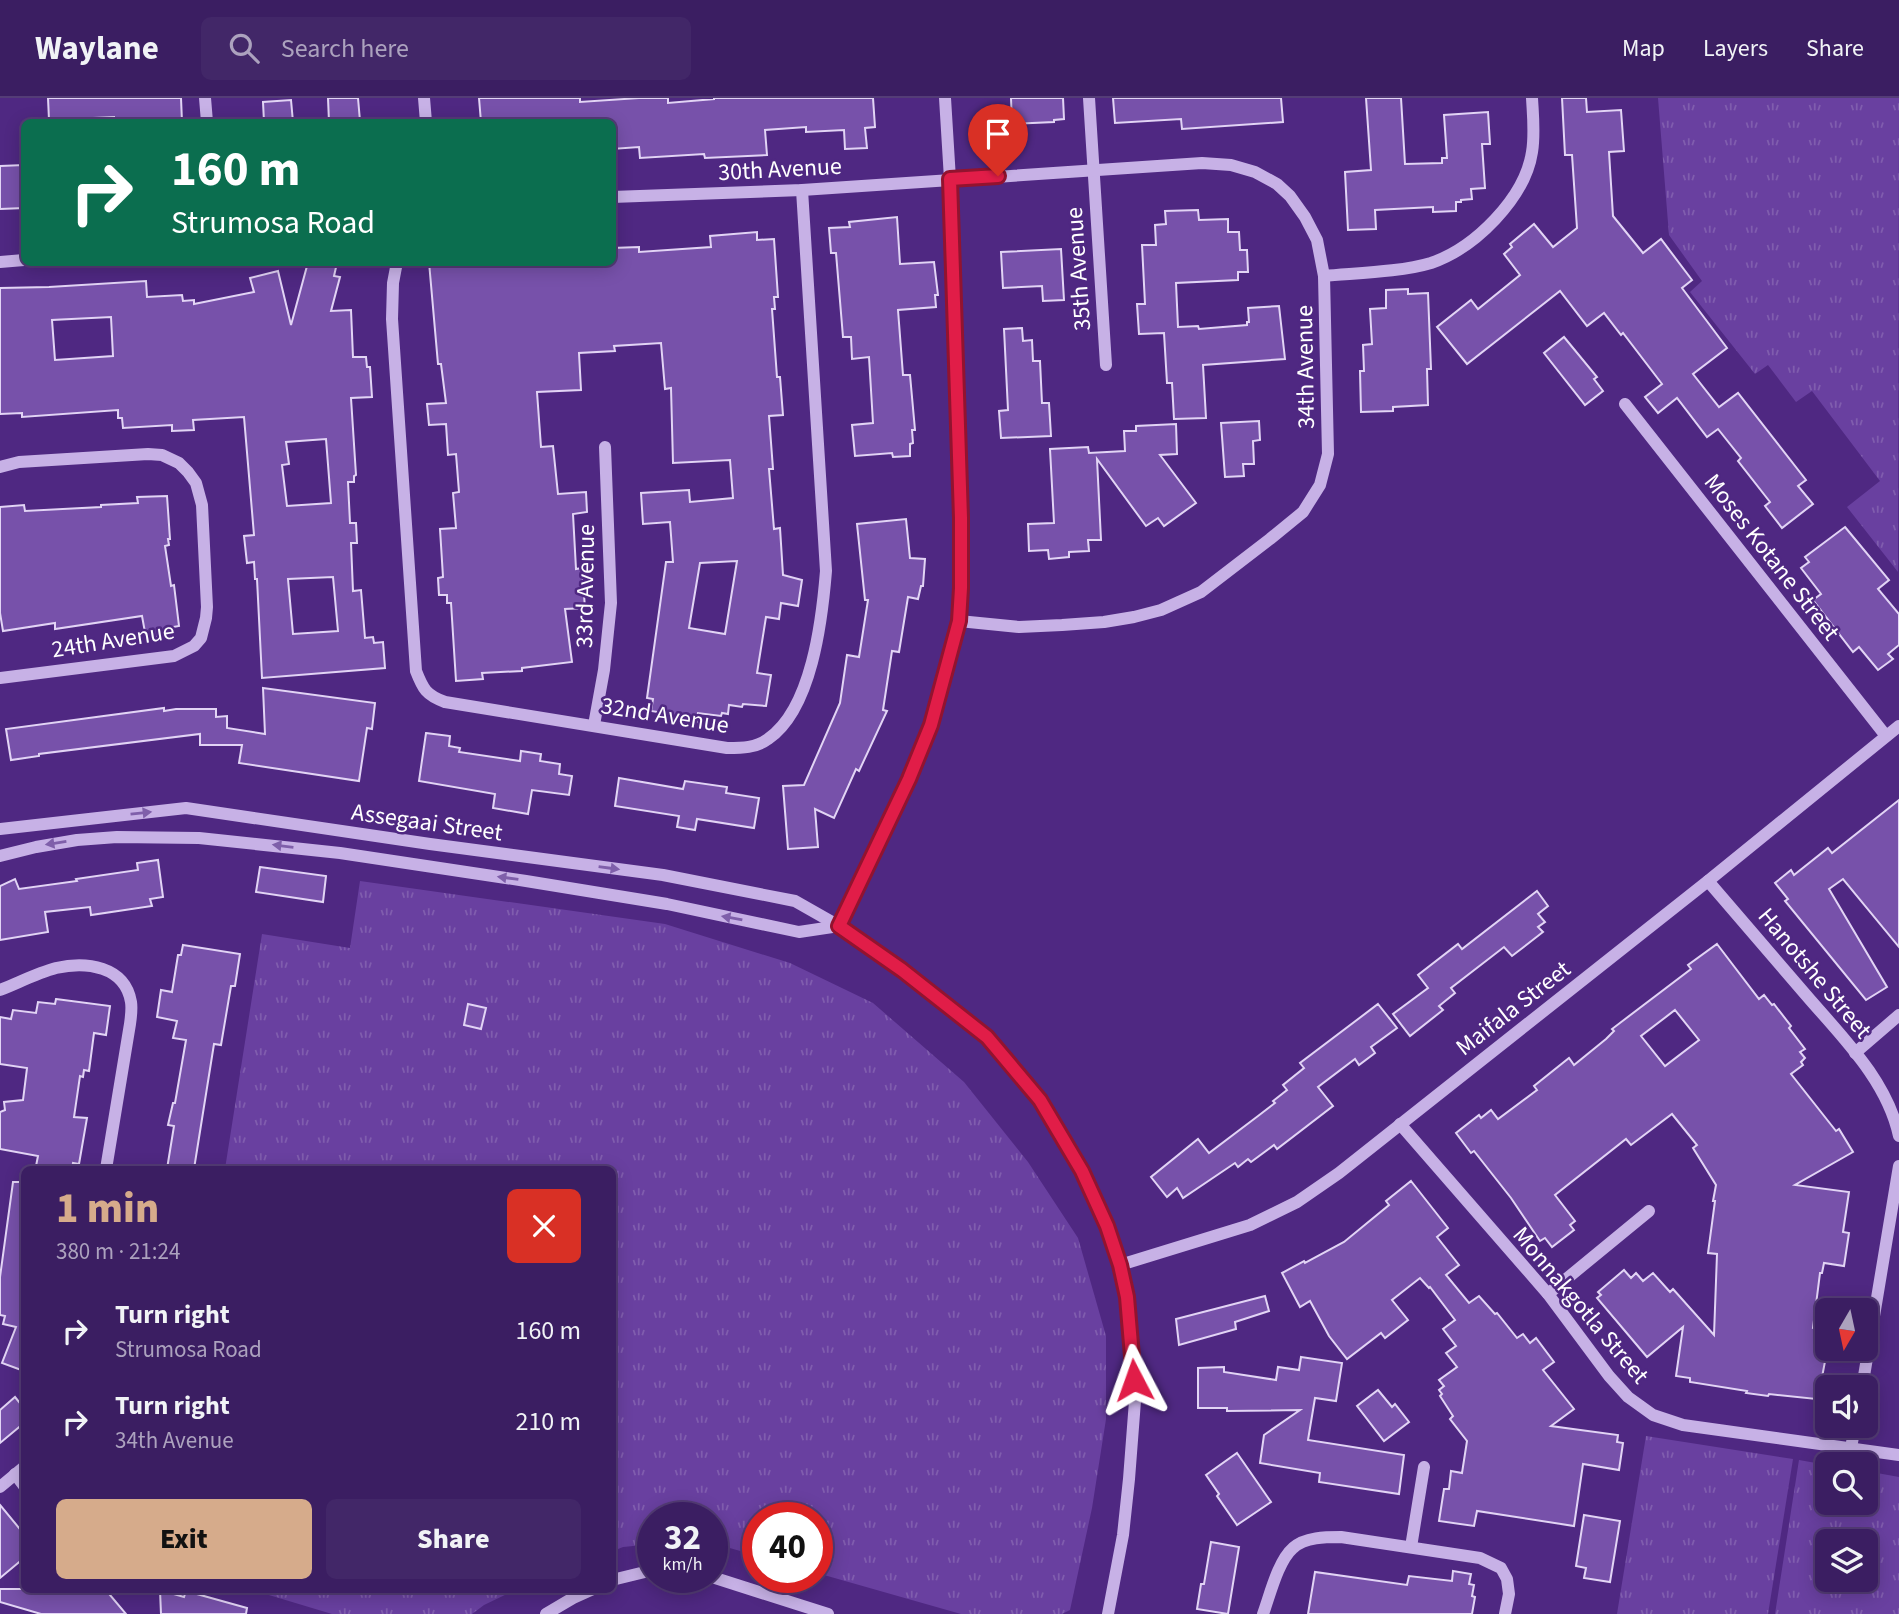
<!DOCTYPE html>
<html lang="en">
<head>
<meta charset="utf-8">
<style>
  body { margin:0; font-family:"Source Sans 3",sans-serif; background:#422768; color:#f1f3f6; height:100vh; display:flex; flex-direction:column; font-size:26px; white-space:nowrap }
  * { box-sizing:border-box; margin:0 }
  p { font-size:23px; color:#aca2be }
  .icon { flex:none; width:38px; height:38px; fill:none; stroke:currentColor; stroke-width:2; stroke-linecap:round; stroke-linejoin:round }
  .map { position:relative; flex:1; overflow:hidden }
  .side { position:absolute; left:21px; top:1068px; width:595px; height:427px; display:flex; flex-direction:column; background:#3b1e62; border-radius:10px; box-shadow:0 4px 18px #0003,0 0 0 2px #543c77 }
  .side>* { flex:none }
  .top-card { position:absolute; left:21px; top:21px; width:595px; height:147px; border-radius:10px; box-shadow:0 4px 18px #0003,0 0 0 2px #543c77; background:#0b6e4f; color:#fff; overflow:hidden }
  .needle { width:46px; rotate:189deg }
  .tools { position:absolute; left:1815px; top:1200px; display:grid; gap:14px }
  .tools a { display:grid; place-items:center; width:63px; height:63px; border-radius:10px; background:#3b1e62; box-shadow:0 4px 18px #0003,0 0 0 2px #543c77; font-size:35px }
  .speed { position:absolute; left:637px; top:1404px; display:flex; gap:14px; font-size:35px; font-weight:700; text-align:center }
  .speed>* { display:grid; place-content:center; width:91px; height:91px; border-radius:50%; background:#3b1e62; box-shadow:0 4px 18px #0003,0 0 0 2px #543c77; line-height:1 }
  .speed small { font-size:18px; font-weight:400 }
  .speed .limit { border:10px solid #d22; background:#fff; color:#111 }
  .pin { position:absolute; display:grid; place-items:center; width:60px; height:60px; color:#fff; margin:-72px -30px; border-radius:50% 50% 50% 0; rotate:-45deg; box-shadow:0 0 7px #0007 }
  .pin .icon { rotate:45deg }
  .me { position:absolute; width:77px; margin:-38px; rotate:356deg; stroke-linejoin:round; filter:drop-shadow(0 0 5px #0008) }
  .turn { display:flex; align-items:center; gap:24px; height:147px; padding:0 35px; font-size:32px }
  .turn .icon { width:91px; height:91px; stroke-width:2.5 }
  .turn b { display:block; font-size:49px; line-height:60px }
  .round { display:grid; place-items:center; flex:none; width:74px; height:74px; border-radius:10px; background:#422768 }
  .summary { display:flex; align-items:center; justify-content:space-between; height:119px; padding:0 35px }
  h1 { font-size:42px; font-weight:800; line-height:52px; color:#d6ab8b }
  .action { display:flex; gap:14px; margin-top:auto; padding:14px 35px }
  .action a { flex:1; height:80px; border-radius:10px; background:#d6ab8b; color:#111; font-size:28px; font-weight:800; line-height:80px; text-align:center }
  .action a+a { background:#422768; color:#f1f3f6 }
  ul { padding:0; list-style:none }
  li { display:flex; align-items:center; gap:21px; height:91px; padding:0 35px }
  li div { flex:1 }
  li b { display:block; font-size:26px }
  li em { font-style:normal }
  header { display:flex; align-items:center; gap:42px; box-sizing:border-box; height:98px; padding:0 35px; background:#3b1e62; border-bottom:2px solid #543c77 }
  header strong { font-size:33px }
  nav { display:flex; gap:38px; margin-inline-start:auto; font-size:24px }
  .search { width:490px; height:63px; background:#422768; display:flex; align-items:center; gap:18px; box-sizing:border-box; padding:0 24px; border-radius:10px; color:#aca2be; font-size:26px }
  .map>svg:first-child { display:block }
  .grass { fill:url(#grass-tufts); fill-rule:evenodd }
  .building { fill:#7751aa; stroke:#e2d4f5; stroke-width:2; fill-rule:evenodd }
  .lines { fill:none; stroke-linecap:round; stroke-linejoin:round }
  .minor { stroke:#c7b1e6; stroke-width:12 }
  .oneway { fill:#7f5faa }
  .route-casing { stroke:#92132f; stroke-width:18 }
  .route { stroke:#e11d48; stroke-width:12 }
  .labels { text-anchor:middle; stroke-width:5; stroke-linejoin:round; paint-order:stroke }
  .street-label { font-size:24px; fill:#fff; stroke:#4f2882 }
</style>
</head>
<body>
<header>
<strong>Waylane</strong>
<div class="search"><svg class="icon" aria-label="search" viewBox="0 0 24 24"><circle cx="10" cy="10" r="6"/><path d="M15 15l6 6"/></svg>Search here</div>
<nav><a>Map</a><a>Layers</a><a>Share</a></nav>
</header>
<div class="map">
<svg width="1899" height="1516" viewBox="0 0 1899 1516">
  <defs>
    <pattern id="grass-tufts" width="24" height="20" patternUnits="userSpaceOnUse" patternTransform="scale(1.75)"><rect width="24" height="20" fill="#6940a0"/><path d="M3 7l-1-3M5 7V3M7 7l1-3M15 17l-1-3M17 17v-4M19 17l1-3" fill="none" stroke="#805dae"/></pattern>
  </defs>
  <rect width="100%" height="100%" fill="#4f2882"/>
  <g class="grass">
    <path d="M1658,0h241l-1,474 -51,-65 33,-26 -68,-90 -16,11 -28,-37 -13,9 -65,-82 12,-11 -33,-46z"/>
    <path d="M360,783l305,43 125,39 83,40 91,79 64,80 50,76 28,98v83l-14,89 -22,102 -8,4h-101l-144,-41v-56h-59v39l-46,-13v-26h-59v27l-30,3 -10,4 -1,-382h-387l37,-235 88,14z"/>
    <path d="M1646,1338l147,23 -25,155h-151z"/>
    <path d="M1799,1362l28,5v38h39v-32l33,6v137h-124zM1827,1444h39v38h-39z"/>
    <path d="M249,1491h268l-33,16 -12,9h-140z"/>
  </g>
  <g class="building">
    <path d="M48,0h133l1,24h-63v-3l-5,1v-3l-65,3z"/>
    <path d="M328,0h30l2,23 -31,1z"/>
    <path d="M479,0h101v4l59,-4h29v5l46,-4v-1h159l2,29 -10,1 2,20 -22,1 -1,-19 -38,2v-5l-41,3 2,25 -62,3 -1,-4 -64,4 -1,-11 -27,2v-27h-131z"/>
    <path d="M1011,0h52l1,21 -10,1v2l-42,2z"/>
    <path d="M1113,0h168l2,24 -101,7 -1,-10 -66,4z"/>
    <path d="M1366,0h35l4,66 37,-1v-5h5l-3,-43 44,-3 2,32h-8l3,44 -14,1 1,10 -11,1v2h-5v9l-23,1v-5l-58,3 1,19 -28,1 -3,-58 26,-2z"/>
    <path d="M1562,0h24l1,14 34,-2 3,41 -15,1 4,64 30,37 18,-14 31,41 -10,8 45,60 -34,26 26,33 19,-14 68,87 -8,6 15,18 -31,24 -17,-22 5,-4 -32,-41 3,-3 -23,-29 -11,8 -30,-39 -19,15 -13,-16 17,-13 -39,-51 -2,2 -17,-22 -17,13 -27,-35 -93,73 -30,-37 34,-27 7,9 42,-34 -16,-21 8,-7 -2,-3 24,-20 19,23 24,-19 -5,-73h-7z"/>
    <path d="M291,2l2,22h-29l-1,-20z"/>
    <path d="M24,67v43l-24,1v-43z"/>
    <path d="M1198,112l1,10 29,-1v13h11l1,18h7l1,22h-10v8l-62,3 2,44 20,-1 1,3 48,-4v-3h2l-1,-14 31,-2 6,53 -82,6 3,53 -32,1 -2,-36h-5l-3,-50 -25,1 -2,-30h8l-3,-59h14l-1,-20 11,-1 -1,-13z"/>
    <path d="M897,119l3,47 34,-2 4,33h-3l1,12 -38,3 5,65h7l5,55h-3l1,13 -3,1v12l-17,1 -1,-4 -37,3 -3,-31 21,-2 -4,-66 -17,2 -1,-22h-8l-7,-84h-5l-2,-25 21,-1 -1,-5z"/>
    <path d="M757,134v8l17,-1 4,58h-4l1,12h-3l5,68h3l3,38 -14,1 4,53h-4l5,60 6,-1 3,47 19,5 -4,26 -17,-3 -2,16 -13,-2 -9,56 14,2 -5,31 -23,-2 -1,3 -13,-2 -1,9 -6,-1 -1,3 -23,-3 -1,9 -27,-4 1,-4 -20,-3 2,-12 -6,-1 19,-136h7l-3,-40 -27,2 -2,-31 48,-3 1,12 43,-4 -3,-38 -57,3 -2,-75 -6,1 -4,-46 -47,3 1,5 -36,2 2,37 -44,2 4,55 12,-1 5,48 28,-2 1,20 -14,2 3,55 6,-1 3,40 -20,1 7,53 -50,6v3l-40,2 1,6 -27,2 -5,-78h-4v-8h-8l-1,-17 5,-1 -3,-48 16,-1 -3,-35 6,-1 -3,-38 -8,1 -2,-31 -17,1 -2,-21 19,-1 -5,-39h-3l-9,-102h183v-14l27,-1v5l72,-5 -1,-11zM737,463l-12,73 -36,-6 11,-65z"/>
    <path d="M1061,151l3,51 -21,1 -1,-15 -39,2 -2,-36z"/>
    <path d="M337,165l-3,13 6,1 -9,34 20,-1 2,47h13l1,10h3l2,30 -21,1 5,77 -2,1v6h-6l2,41h6l1,20h-6l2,48 8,-1 4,48 8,-1 1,6 9,-1 2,26 -123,10 -5,-99h-2l-1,-17 -7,1 -3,-27 10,-1 -10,-118 -51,3 1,10 -22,1v-6l-49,3 -1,-10h-4v-8l-96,7v-4l-22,1v-126l49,-1 97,-6 1,16 35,-2 1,6 11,-1v4l60,-12 -4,-14 28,-7 13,54 16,-59zM111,219l2,39 -58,4 -3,-40zM326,341l5,64 -44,3 -5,-41 7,-1 -3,-22zM333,479l5,54 -45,3 -5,-55z"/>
    <path d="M1408,191v5l20,-1 3,76h-4l1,36 -35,2v4l-32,1 -1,-41h4l-1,-26 9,-1 -2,-35 16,-1v-18z"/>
    <path d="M1022,230l1,13 9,-1 1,21h7l2,42h7l2,33 -50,2 -2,-27 9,-1 -4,-81z"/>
    <path d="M1564,239l33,40 -3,2 9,12 -18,14 -41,-52z"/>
    <path d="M1259,323l1,19 -7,1 1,23h-11l1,12 -19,1 -4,-54z"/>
    <path d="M1176,326l1,30 -17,1 36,48 -32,23 -6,-8 -12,8 -49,-67 4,81h-13l1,11 -20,1v5l-20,2 -1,-9 -19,1 -1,-27 26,-1 -4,-74 38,-2 1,6 36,-2 -1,-20h12v-5z"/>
    <path d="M167,398l3,43h-2l1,6 -4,1 6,40 3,-1 5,41 -6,1 1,8 -28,3 -4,-22 -87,13v-6l-52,8 -3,-18v-106l24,-2 1,6 76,-4v-2l37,-2 -1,-6z"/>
    <path d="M906,421l4,39 15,1 -2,27h-2l-3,13 -10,-2 -9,55 -7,-1 -9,59 4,1 -28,60 -3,-2 -22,49 -19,-9 3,38 -30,2 -5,-63 21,-1 36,-82 7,-48 12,2 9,-57h-3l-8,-76z"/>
    <path d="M1845,429l44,53 -11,9 21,25v31l-11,9 5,5 -15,11 -19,-23 -6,5 -40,-52 8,-6 -20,-26 8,-6 -4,-5z"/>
    <path d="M263,590l112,15 -3,26 -5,-1 -8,53 -120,-18 3,-18h-42v-11l-161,20v2l-28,4 -5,-31 158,-21v3l12,-2h40v8l11,-1v12l38,6z"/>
    <path d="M426,635l24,3 -1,10 11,2 -1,4 61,9 1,-10 20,3 -1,7 20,3 -1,10 13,2 -3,19 -37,-5 -4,24 -35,-6 2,-14 -76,-13z"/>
    <path d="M619,680l64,11 2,-8 42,6 -1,6 33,5 -5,30 -57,-9 -2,11 -18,-3 2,-11 -64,-10z"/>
    <path d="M1899,702v147l-56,-68 -14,10 58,98 -21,13 -81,-99 3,-2 -13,-16 16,-13 3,5 34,-27 4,5z"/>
    <path d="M158,762l5,37 -13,2 2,7 -61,9 -1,-8 -45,5 3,20 -48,8v-54l15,-7 4,10 58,-8 -1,-2 62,-9 -1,-7z"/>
    <path d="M260,769l66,9 -3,26 -67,-10z"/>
    <path d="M1537,793l11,15 -10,8 7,8 -7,5 5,5 -31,24 -8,-9 -53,41 4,5 -16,13 4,4 -33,26 -17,-22 35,-26 -10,-13 40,-31 4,5z"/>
    <path d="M1717,846l42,55 5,-4 8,10 2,-1 17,22 -2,2 16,21 -5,3 5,6 -4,4 2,3 -12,9 45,57 3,-2 14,23 -58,33 54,7 -6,40 6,1 -5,33 -20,-3 -2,10h-2l-7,55 14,2v21l-8,42 -2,-1 -1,7 -47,-5 -1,2 -22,-3 1,-2 -57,-9v-4l-14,-2 7,-49 -36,30 -50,-59 4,-3 -3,-3 26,-22 7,8 5,-5 7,8 10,-8 17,19 3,-3 41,46 3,-81 -9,-1 7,-52h-2l3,-16 -23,-37 4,-3 -25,-31 -41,31 -5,-6 -71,56 20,26 -5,4 4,5 -22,17 -7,-9 -5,3 -29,-43 -37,-47 -3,2 -15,-20 23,-18 2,3 10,-8 7,9 39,-29 -3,-4 35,-28 5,7 32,-26 8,-8 -2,-2 79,-60 -3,-4zM1675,912l24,30 -34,26 -24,-30z"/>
    <path d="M183,847l57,9 -5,32h-4l-10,59 -7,-1 -20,125h-27l7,-43 -6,-1 5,-22h2l11,-63 -13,-2 4,-17 -20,-4 4,-27 11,2 6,-37h3z"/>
    <path d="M56,901l54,7 -4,29 -12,-2 -5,38 -5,-1 -1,7 -3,-1 -6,41 13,1 -8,46 -6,-1 -1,6h-21l-15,-3 2,-10 -38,-7v-37l5,-2 -1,-8 19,-2 4,-32 -27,-4v-47l11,2 2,-9 23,3 2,-11 17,2z"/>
    <path d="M468,906l18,4 -5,21 -17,-4z"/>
    <path d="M1378,906l19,24 -26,19 4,6 -16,12 -4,-6 -37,28 15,19 -56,43 -3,-4 -23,17 -3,-3 -10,8 -3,-4 -52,35 -6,-10 -10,9 -16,-20 47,-38 11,14 49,-37 17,-13 -2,-2 14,-11 -4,-5 21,-17 -4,-5z"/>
    <path d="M1411,1083l37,47 -11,9 22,28 -13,10 23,28 10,-7 16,18 2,-1 20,25 6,-4 7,9 6,-5 18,24 -11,8 31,39 -23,17 67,9 -1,7 6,1 -4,27 -36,-6 -9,62 -97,-15 -3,15 -35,-5 5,-32h5l2,-18 11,2 5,-32 -17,-22 3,-3 -13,-20 2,-2 -3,-4 5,-4 -5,-6 18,-13 -11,-14 10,-7 -13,-17 12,-9 -25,-33 -1,1 -9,-10 -28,22 16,20 -23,18 -4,-5 -34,26 -18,-23 -19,-35 -10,6 -18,-34 22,-12 1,2 39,-21 45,-37 -3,-4z"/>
    <path d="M13,1084h11v189l-22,-8 14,-36 -13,-3 2,-8 -5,-1v-38z"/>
    <path d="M1265,1198l4,15 -34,11 1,7 -57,16 -3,-26z"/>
    <path d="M1301,1259l41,6 -6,38 -21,-3 -7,42 96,15 -5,39 -80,-12 1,-9 -60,-10 4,-28 36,-25 -73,1v-3h-29v-40l26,-1v5l52,8 2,-13 21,3z"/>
    <path d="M1378,1292l14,17 3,-3 14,18 -25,19 -27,-35z"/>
    <path d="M15,1299l9,11v15l-24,20v-33z"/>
    <path d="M1237,1355l34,49 -34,23 -20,-29 2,-2 -13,-19z"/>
    <path d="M0,1407l24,29v24l-24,20z"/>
    <path d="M1584,1417l36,6 -10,61 -26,-4 2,-10 -10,-2z"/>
    <path d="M1211,1444l28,5 -11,67 -31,-5 4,-25h3z"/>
    <path d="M1453,1473l18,3 -2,10 5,1 -2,11 3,1 -3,17h-164l7,-42 92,13 2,-9 43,5z"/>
    <path d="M0,1491h105l21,25h-85l-41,-12z"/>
    <path d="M160,1492l24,7 2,-6 61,17 -1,6h-85z"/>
  </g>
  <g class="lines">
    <g class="minor">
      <path d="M205,0l2,24"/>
      <path d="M424,0l2,24"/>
      <path d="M1089,0l17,267"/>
      <path d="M612,99l190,-7 400,-27 29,2 24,7 22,12 13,12 15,21 12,23 7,36 4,178 -8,31 -17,27 -33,27 -69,53 -40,18 -27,7 -30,5 -42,3 -43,2 -60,-6"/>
      <path d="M0,164l24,-2"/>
      <path d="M397,164l-4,21 -1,36 24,352c7,18 10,24 29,31l282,46c15,0 29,0 41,-9 44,-30 54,-119 58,-168l-24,-381"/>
      <path d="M1324,178c32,-3 77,-4 107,-13 44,-15 94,-65 101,-111 3,-18 1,-36 0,-54"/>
      <path d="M1625,306l261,332"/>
      <path d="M0,369l19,-5 129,-8 14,1 17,8 9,9 8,11 6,22 5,102 -1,11 -5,20 -7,8 -20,10 -174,22"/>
      <path d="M594,627l10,-55 7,-67 -6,-156"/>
      <path d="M0,731l186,-21 244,36 233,31 132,26 44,25 63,44 85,67 53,63 42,71 25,55 13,39 7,31 8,105 -6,78 -6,56 -15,79"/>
      <path d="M0,758l36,-9 41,-7 40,-3 82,1 141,15 186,28 141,23 132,28 40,-6"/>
      <path d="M1708,783c33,38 65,76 98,114 36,42 81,85 93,141"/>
      <path d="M839,828l70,-147 22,-54 28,-104 2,-33v-70l-11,-339 -5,-81"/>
      <path d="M0,892c18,-7 37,-17 56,-22 30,-7 69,-2 75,34 1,6 0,15 -1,22l-24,145"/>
      <path d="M1855,955l44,-38"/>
      <path d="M1400,1026l148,170 61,82 19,21 25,18 30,10 216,30"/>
      <path d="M1120,1167l130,-40 47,-23 42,-29 369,-292 191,-155"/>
      <path d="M1548,1196l101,-83"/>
      <path d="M1862,1290l37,-222"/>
      <path d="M1851,1350l4,-22"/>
      <path d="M15,1376l9,12"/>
      <path d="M0,1389l24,-20"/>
      <path d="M1411,1449l13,-80"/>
      <path d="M712,1479l116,37"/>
      <path d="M612,1482l41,-10"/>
      <path d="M546,1516l27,-16 20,-9"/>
      <path d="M1263,1516c7,-19 15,-53 30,-66 12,-11 33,-11 48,-11l139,21 21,10 6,11 2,15 -4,20"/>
    </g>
  </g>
  <defs><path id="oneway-solid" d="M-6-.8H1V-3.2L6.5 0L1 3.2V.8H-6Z" transform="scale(1.75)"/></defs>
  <g class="oneway">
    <use href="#oneway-solid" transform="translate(141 715) rotate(-6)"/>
    <use href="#oneway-solid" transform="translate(56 745) rotate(171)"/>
    <use href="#oneway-solid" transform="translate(283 748) rotate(-173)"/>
    <use href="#oneway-solid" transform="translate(609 770) rotate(8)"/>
    <use href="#oneway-solid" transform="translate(508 780) rotate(-172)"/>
    <use href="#oneway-solid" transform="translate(732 820) rotate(-170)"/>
  </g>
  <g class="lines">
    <defs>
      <path id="route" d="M998,78l-48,3 11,339v70l-2,33 -28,104 -22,54 -70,147 63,44 85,67 53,63 42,71 25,55 13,39 7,32 7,83"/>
    </defs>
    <use href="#route" class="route-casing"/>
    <use href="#route" class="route"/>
  </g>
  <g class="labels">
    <g class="street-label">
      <text transform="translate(780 71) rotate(-3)" y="8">30th Avenue</text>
      <text transform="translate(1078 171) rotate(-94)" y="8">35th Avenue</text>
      <text transform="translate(1305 269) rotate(-91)" y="8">34th Avenue</text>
      <text transform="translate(1772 459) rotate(52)" y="8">Moses Kotane Street</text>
      <text transform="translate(585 488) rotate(-89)" y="8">33rd Avenue</text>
      <text transform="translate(113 542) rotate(-9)" y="8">24th Avenue</text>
      <text transform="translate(665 617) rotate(9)" y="8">32nd Avenue</text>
      <text transform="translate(427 724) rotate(8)" y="8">Assegaai Street</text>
      <text transform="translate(1815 875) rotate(50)" y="8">Hanotshe Street</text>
      <text transform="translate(1513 910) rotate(-38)" y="8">Maifala Street</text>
      <text transform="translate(1581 1207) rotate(50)" y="8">Monnakgotla Street</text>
    </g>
  </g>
</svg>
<div class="tools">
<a><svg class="needle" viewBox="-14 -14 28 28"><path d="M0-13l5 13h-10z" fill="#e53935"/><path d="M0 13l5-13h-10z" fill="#aca2be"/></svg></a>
<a><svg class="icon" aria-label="sound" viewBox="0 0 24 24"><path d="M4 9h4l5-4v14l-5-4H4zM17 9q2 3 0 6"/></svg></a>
<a><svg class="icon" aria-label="search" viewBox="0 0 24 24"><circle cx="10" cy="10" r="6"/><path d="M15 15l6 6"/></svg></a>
<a><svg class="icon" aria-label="layers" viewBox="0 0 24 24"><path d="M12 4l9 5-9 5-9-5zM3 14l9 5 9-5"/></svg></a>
</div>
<div class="speed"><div>32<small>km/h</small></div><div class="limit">40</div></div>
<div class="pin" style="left:998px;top:78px;background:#d93025"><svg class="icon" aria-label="arrive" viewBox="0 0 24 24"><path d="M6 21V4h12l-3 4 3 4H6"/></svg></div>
<svg class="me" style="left:1134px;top:1282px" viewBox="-20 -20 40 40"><path d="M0-17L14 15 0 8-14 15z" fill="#e11d48" stroke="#fff" stroke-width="4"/></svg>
<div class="top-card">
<div class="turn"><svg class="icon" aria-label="right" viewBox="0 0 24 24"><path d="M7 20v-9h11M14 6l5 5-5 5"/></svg><div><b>160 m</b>Strumosa Road</div></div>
</div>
<section class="side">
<div class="summary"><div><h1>1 min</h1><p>380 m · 21:24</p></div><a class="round" style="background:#d93025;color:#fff"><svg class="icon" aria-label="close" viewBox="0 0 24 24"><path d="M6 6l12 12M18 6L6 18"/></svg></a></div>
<ul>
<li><svg class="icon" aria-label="right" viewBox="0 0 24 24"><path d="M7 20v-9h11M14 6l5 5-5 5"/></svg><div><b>Turn right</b><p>Strumosa Road</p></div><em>160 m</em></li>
<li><svg class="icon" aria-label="right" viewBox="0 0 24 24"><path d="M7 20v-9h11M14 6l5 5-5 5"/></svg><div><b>Turn right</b><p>34th Avenue</p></div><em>210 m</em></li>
</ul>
<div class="action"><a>Exit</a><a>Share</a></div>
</section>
</div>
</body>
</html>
